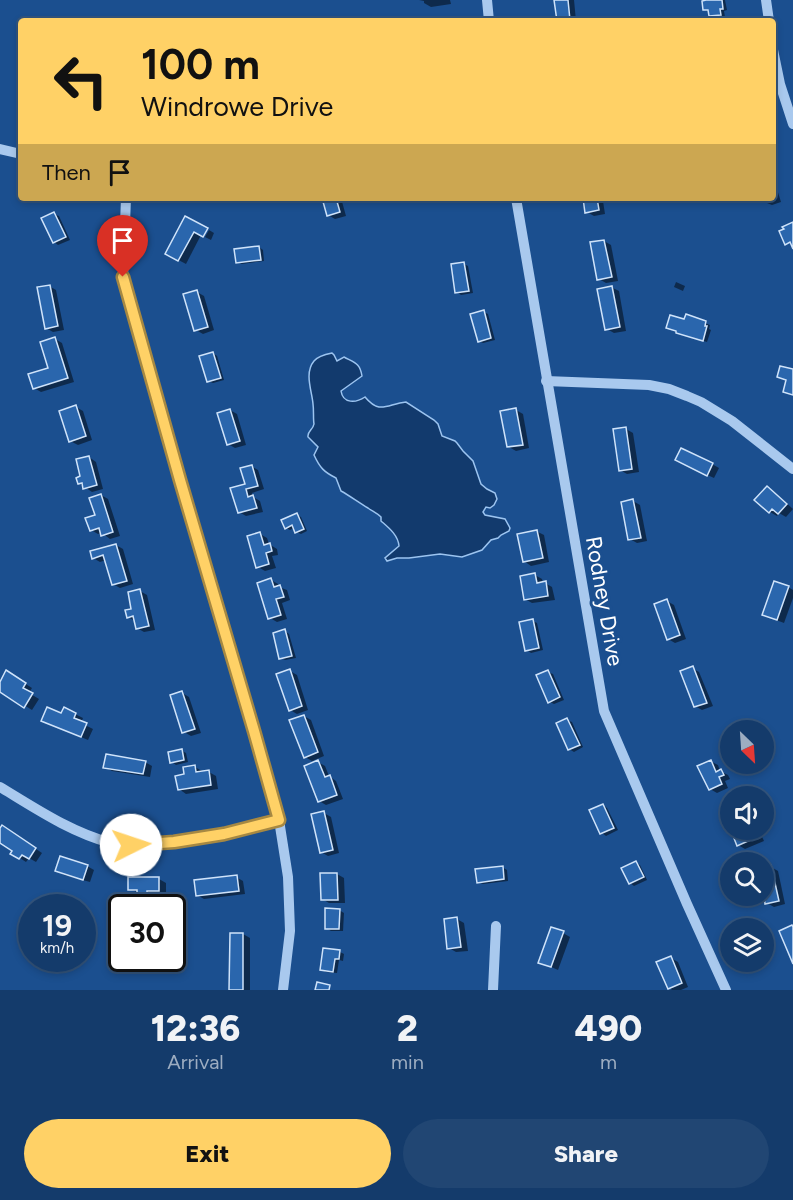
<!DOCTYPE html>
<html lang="en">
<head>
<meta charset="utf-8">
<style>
  body { margin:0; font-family:Figtree,sans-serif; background:#214673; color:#f1f3f6; height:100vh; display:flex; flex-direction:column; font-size:22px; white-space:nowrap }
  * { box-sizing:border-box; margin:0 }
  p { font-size:20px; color:#9dadc1 }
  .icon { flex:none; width:33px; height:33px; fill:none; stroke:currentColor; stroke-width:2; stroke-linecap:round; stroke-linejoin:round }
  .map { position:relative; height:990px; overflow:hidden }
  .drawer { display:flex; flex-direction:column; background:#143b6b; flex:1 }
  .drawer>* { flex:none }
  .hud { position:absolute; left:18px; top:18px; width:758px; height:183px; border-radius:6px; box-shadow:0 3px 9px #0003,0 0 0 2px #33557e; background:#ffd166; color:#111; overflow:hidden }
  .needle { width:39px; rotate:155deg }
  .controls { position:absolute; left:720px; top:720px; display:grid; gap:12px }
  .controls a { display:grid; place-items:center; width:54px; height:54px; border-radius:50%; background:#143b6b; box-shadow:0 3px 9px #0003,0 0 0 2px #33557e; font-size:30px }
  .speed { position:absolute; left:18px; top:894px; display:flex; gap:12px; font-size:30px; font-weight:700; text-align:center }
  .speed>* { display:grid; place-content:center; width:78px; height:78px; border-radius:50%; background:#143b6b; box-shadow:0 3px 9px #0003,0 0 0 2px #33557e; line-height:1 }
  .speed small { font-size:15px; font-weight:400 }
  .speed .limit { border:3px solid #111; border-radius:9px; background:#fff; color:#111 }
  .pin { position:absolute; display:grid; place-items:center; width:51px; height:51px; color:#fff; margin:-62px -26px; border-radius:50% 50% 50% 0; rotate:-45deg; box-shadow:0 0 6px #0007 }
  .pin .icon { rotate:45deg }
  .me { position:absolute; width:66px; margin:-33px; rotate:86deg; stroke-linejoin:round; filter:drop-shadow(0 0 4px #0008) }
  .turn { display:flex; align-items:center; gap:21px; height:126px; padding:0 24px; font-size:27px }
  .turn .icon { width:78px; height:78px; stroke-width:2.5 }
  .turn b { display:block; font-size:42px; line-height:51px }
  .then { display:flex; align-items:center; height:57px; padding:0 24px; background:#0003; gap:12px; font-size:22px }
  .eta { display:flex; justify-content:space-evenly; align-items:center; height:102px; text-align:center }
  .eta b { font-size:36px; font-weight:800; line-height:42px }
  .cta { display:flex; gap:12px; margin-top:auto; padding:12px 24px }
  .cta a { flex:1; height:69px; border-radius:36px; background:#ffd166; color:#111; font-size:24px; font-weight:800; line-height:69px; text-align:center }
  .cta a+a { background:#214673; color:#f1f3f6 }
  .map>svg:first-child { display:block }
  .water { fill:#123a6d; stroke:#9cc4f0; stroke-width:1.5 }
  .shadow { fill:#0007 }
  .building { fill:#2a66ad; stroke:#cfe3fa; stroke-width:1.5 }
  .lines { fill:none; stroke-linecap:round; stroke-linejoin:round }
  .minor { stroke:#a9c9ee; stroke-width:10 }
  .route-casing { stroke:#a68842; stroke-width:15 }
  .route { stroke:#ffd166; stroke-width:10 }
  .labels { text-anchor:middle; stroke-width:6; stroke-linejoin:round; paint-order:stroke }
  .street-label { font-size:22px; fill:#fff; stroke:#1b4f8f }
</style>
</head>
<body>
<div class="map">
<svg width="793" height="990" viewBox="0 0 793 990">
  <rect width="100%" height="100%" fill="#1b4f8f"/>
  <path class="water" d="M332,353l2,2 3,6 7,-4c11,6 16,6 18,19l-21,15c2,13 15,12 24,6 15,18 22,7 41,5l28,18 4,4 4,12 13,5 2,2 6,8 10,10 8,23 6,5 8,4 2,6 -3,6 -4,3 -4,-1 -3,5 2,3 20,4 5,9 -1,3 -8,4 -3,3 -7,2 -9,10 -20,7 -22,-3 -31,4h-12l-10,3 -2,-3 14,-12c-1,-11 -10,-18 -18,-25v-4c-4,-4 -9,-6 -13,-9 -10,-6 -18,-12 -27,-17l-5,-13c-12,-6 -16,-10 -22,-23l4,-8 -10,-10c-1,-6 5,-7 6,-13 -1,-6 0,-13 -1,-20 -1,-13 -9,-31 1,-43 4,-5 13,-7 18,-8z"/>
  <g class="shadow">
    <path d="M419,0h31l1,4 -20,3 -7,-4v-2z"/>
    <path d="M556,0h18l2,21h-18z"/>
    <path d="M708,0h17l2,10 -3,1 1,6 -11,1 -4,-2v-4l-5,-2z"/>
    <path d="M772,175l6,11h-2l5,16 -9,3 -5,-2 -1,-5h6z"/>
    <path d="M312,198h29l5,18 -11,3 -7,-4 -4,-15 -5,2z"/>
    <path d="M585,198h25v2l-7,1 2,13 -11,2 -7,-4z"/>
    <path d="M54,214l5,2 11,24 -12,5 -4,-3z"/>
    <path d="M186,218l15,17 -15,29 -19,-10z"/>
    <path d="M209,230l5,3 -3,7 -6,-3z"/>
    <path d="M604,241l7,4 7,36 -12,2 -7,-4z"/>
    <path d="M259,247l4,3 1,11 -22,3 -5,-2z"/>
    <path d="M464,264l4,2 5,27 -12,2 -4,-3z"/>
    <path d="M676,282l9,4 -2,5 -9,-4z"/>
    <path d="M49,286l7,4 8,40 -11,2 -7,-4z"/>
    <path d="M611,287l8,4 7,40 -12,2 -7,-4z"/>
    <path d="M197,292l7,4 10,34 -11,4 -7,-4z"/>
    <path d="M484,312l4,2 7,26 -12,3 -4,-2z"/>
    <path d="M687,316l23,9 -1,4 2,1 -4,12 -25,-8z"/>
    <path d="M55,339l7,4 12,39 -33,10 -7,-4 16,-19z"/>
    <path d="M213,353l4,3 7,24 -11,3 -5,-2z"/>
    <path d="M76,407l7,4 9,29 -14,5 -8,-4z"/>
    <path d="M230,410l7,4 9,31 -11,3 -7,-4z"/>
    <path d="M516,410l7,4 6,34 -13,3 -7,-4z"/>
    <path d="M626,429l7,4 6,39 -12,2 -7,-4z"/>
    <path d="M89,457l7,5 7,27 -11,3 -13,-9z"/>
    <path d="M683,464h29l7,4 -5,10z"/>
    <path d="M251,466l7,4 6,19 -12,4 1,4 7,4 3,11 -17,4 -7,-4z"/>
    <path d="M767,488l7,4 19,17 -7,8 -7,-4 -2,3 -7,-4z"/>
    <path d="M101,495l7,4 12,37 -10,3 -8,-6 -4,1 -7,-4 5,-14z"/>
    <path d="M633,501l7,4 7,36 -10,2 -7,-4z"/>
    <path d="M297,515l4,2 6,14 -6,3 -5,-2 -2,-4 -4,2 -4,-2z"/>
    <path d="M536,531l8,4 5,27 -18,4 -7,-5z"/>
    <path d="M260,534l7,4 2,6 8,5 1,6 -6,1 4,12 -11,3 -7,-4z"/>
    <path d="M116,545l7,4 10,35 -13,4 -7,-4 -7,-24 -6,2 -7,-4z"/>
    <path d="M535,575l7,4 1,4h2l7,4 3,13 -23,3 -7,-4z"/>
    <path d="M271,580l7,4 1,3 8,3 3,10 -8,3 5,16 -10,3 -7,-4z"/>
    <path d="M788,587l5,3v8l-9,25 -13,-5z"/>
    <path d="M140,591l7,4 8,35 -11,2 -7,-4 -2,-7 -7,-4 5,-7z"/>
    <path d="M667,601l7,4 12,34 -11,4 -7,-4z"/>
    <path d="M533,621l4,2 6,27 -12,3 -4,-3z"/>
    <path d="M285,631l4,3 7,24 -11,2 -4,-2z"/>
    <path d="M692,668l7,4 14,34 -11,4 -7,-4z"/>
    <path d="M290,671l7,4 11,35 -11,4 -7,-4z"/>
    <path d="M7,672l25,16 -3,5 10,6 -7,11 -32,-20v-5z"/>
    <path d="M548,672l5,2 11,26 -10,4 -4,-2z"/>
    <path d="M182,693l7,4 12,36 -10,3 -7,-4z"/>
    <path d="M65,709l18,9 -2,5 12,6 -5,11 -38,-16 12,-9z"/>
    <path d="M304,716l7,4 13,36 -12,5 -7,-4z"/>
    <path d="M567,720l5,2 11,25 -9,5 -5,-3z"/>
    <path d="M181,750l5,3 2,9 -12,3 -4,-3z"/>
    <path d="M710,761l8,4 2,6 8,4 2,4 -5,2 3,7 -11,5 -7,-4z"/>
    <path d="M145,762l7,4 -2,11 -38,-6 -7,-4z"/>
    <path d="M318,762l7,4 4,10 7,5 7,18 -17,6 -7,-4z"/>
    <path d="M195,767l7,4v2l7,-1 7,4 2,13 -32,5 -7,-5 6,-13z"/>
    <path d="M603,805l4,3 11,22 -12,6 -4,-3 -11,-22z"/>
    <path d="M324,813l7,4 8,36 -11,3 -7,-4z"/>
    <path d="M732,830h27l5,11 -19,8 -7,-4z"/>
    <path d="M0,831h9l33,22 -6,9 -7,-4 -3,4 -14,-9 2,-3 -14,-9z"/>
    <path d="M636,863l4,2 7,15 -13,6 -4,-3z"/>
    <path d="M87,866l7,4 -4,12 -26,-7 -7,-4z"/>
    <path d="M502,867l5,3 1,11 -25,3 -5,-2z"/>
    <path d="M771,867l7,4 7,33 -11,3 -7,-4 -3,-15v-20z"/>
    <path d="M337,874l7,4 1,25h-16l-7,-4z"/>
    <path d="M236,877l7,4 2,13 -41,5 -7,-4z"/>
    <path d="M159,879l7,4v11h-12v5h-8l-7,-4v-2l-9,-4z"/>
    <path d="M339,910l5,3 -1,18h-12l-5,-3z"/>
    <path d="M457,919l7,4 4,28 -12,1 -7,-4z"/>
    <path d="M563,933l7,4 -12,33 -18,-8z"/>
    <path d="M231,934h12l7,4v52h-19z"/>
    <path d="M340,952l4,2 -1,7 -4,-1 -2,13 -11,-1 -4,-3z"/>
    <path d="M671,958l7,4 10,25 -7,3h-9l-3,-2z"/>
  </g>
  <g class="building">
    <path d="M554,0h14l2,20 6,-1v2h-19z"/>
    <path d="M706,0h16l1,9h-3l1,6 -12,1 -1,-6h-5l-1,-9z"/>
    <path d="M322,198h14l4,14 -13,4z"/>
    <path d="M583,198h14l2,12 -14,3z"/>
    <path d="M54,212l12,25 -13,6 -12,-25z"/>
    <path d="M185,216l23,12 -5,9 -9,-5 -16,29 -13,-7z"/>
    <path d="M793,222v27l-3,-7 -5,3 -6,-14 5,-2 -2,-2z"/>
    <path d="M604,240l8,37 -15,3 -7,-38z"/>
    <path d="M259,246l2,14 -25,3 -2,-14z"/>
    <path d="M464,262l5,29 -14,2 -4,-29z"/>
    <path d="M50,285l8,41 -13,3 -8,-42z"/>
    <path d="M612,286l8,41 -15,3 -8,-41z"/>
    <path d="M197,290l11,37 -14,4 -11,-37z"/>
    <path d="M484,310l7,28 -13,4 -8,-28z"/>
    <path d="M686,314l20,7 -1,5h2l-4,15 -27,-8v-2l-10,-3 4,-13 14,4z"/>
    <path d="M55,337l13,41 -35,11 -5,-15 20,-6 -8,-26z"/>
    <path d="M213,352l8,26 -14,4 -8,-26z"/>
    <path d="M780,366l13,3v26l-10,-3 3,-12 -9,-3z"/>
    <path d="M76,405l10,31 -17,6 -10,-31z"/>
    <path d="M516,408l7,37 -16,2 -7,-36z"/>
    <path d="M230,409l10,32 -13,4 -10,-32z"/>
    <path d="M626,427l6,42 -13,2 -6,-42z"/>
    <path d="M681,448l32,15 -6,13 -32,-16z"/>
    <path d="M89,456l8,29 -14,4 -1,-6 -4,1 -2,-6 4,-2 -4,-17z"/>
    <path d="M252,465l6,21 -12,3 2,8 5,-2 4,13 -19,5 -8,-25 15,-4 -5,-16z"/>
    <path d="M767,486l20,18 -9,10 -6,-5 -3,4 -15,-13z"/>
    <path d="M101,494l12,38 -12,4 -2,-8 -9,3 -5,-13 10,-3 -6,-17z"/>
    <path d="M633,499l8,39 -13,2 -7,-38z"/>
    <path d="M297,513l7,16 -9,4 -3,-8 -7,4 -4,-9z"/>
    <path d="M537,530l6,28 -20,4 -6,-28z"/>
    <path d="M260,532l4,13 6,-2 2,8 -6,2 3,11 -13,4 -9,-32z"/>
    <path d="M116,544l11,37 -15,4 -9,-30 -11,4 -2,-8z"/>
    <path d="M535,573l2,10 9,-2 2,15 -24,4 -4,-24z"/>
    <path d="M271,578l3,9 6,-2 4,12 -8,2 5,16 -13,4 -11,-36z"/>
    <path d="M774,581l15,5 -12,34 -15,-5z"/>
    <path d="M140,589l9,37 -13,3 -3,-13 -6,2 -2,-8 6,-1 -3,-17z"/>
    <path d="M667,599l13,36 -13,5 -13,-36z"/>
    <path d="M533,619l6,29 -14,3 -6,-29z"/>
    <path d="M285,629l7,27 -13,3 -6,-26z"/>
    <path d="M693,666l14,37 -13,4 -14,-36z"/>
    <path d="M290,669l12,37 -13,5 -13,-37z"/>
    <path d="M6,670l20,13 -3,5 10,5 -9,15 -24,-16v-10z"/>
    <path d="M548,670l12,27 -12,6 -12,-28z"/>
    <path d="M182,691l13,38 -13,4 -12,-38z"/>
    <path d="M47,707l14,6 3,-6 12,6 -2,5 13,5 -6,14 -40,-16z"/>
    <path d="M304,715l14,37 -14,6 -15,-38z"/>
    <path d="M567,718l13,27 -12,5 -12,-27z"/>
    <path d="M182,749l2,11 -14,3 -2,-11z"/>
    <path d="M106,754l40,7 -3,13 -40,-6z"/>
    <path d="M318,760l7,17 5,-2 7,20 -19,7 -14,-36z"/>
    <path d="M711,760l5,12 5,-3 3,6 -5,2 3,7 -13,6 -12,-24z"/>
    <path d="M195,765l1,7 13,-2 2,15 -33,5 -3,-14 9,-2 -1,-7z"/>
    <path d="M603,804l11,24 -14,6 -11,-24z"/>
    <path d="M324,811l9,39 -13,3 -9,-39z"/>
    <path d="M2,825l34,23 -7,11 -7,-4 -3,4 -9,-5 2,-3 -12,-8v-15z"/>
    <path d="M730,828v2h24l3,7 -20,9z"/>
    <path d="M60,856l28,9 -5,15 -28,-9z"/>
    <path d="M636,861l8,16 -15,7 -8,-16z"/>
    <path d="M771,865l8,36 -14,3 -1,-9v-28z"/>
    <path d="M503,866l1,13 -27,4 -2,-14z"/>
    <path d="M320,873h17l1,27h-17z"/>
    <path d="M237,875l2,16 -43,5 -2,-16z"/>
    <path d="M128,877h31v14h-12v5h-10v-6h-9z"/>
    <path d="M325,908l15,1 -1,20h-14z"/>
    <path d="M457,917l4,30 -14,2 -3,-30z"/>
    <path d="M792,925l1,2v37l-14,-33z"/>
    <path d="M551,927l13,4 -13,36 -13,-4z"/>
    <path d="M230,933h13v57h-14z"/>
    <path d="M323,948l17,2 -1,9h-4l-2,13 -13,-2z"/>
    <path d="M671,956l11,27 -14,6 -12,-27z"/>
    <path d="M317,982l13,3 -1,5h-14z"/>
  </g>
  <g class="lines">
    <g class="minor">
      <path d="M487,0l2,21"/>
      <path d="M766,0l3,21"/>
      <path d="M772,45l8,39 13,40"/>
      <path d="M0,149l21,5"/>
      <path d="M126,198l-3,79 57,203 74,251 25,89 9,57 2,54 -7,59"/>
      <path d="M516,198l88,513 83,193 39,86"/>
      <path d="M546,381l103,4 20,4 18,7 14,6 31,19 61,48"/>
      <path d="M0,787c35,21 70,45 111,56 13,3 27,1 41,0 43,-3 85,-12 127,-23"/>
      <path d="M493,990l3,-64"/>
    </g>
  </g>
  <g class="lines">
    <defs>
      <path id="route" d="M123,277l57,203 74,251 25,89 -55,14 -50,8 -43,3"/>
    </defs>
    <use href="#route" class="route-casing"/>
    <use href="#route" class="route"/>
  </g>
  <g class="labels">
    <g class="street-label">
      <text transform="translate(605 601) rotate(80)" y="8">Rodney Drive</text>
    </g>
  </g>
</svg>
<div class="controls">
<a><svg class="needle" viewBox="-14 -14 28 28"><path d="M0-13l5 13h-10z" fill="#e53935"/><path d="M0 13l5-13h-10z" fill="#9dadc1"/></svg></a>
<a><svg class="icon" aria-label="sound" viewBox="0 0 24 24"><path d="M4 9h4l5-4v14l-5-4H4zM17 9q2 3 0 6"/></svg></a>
<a><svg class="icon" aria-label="search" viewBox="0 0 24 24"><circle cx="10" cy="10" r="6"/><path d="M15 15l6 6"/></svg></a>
<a><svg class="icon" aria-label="layers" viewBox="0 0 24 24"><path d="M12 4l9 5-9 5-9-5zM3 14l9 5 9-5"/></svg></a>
</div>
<div class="speed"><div>19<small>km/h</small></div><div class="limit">30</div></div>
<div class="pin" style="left:123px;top:277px;background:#d93025"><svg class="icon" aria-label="arrive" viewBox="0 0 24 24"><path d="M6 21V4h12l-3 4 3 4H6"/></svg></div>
<svg class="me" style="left:131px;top:845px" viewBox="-20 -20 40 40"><circle r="19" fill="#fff"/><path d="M0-13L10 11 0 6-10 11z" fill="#ffd166"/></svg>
<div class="hud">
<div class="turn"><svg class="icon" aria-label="left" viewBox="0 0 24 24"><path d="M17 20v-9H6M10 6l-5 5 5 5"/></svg><div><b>100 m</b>Windrowe Drive</div></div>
<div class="then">Then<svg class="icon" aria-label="arrive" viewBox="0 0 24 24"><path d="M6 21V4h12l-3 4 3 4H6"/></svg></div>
</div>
</div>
<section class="drawer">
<div class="eta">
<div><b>12:36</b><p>Arrival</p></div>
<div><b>2</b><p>min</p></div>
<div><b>490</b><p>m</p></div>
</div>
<div class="cta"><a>Exit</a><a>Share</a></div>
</section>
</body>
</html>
